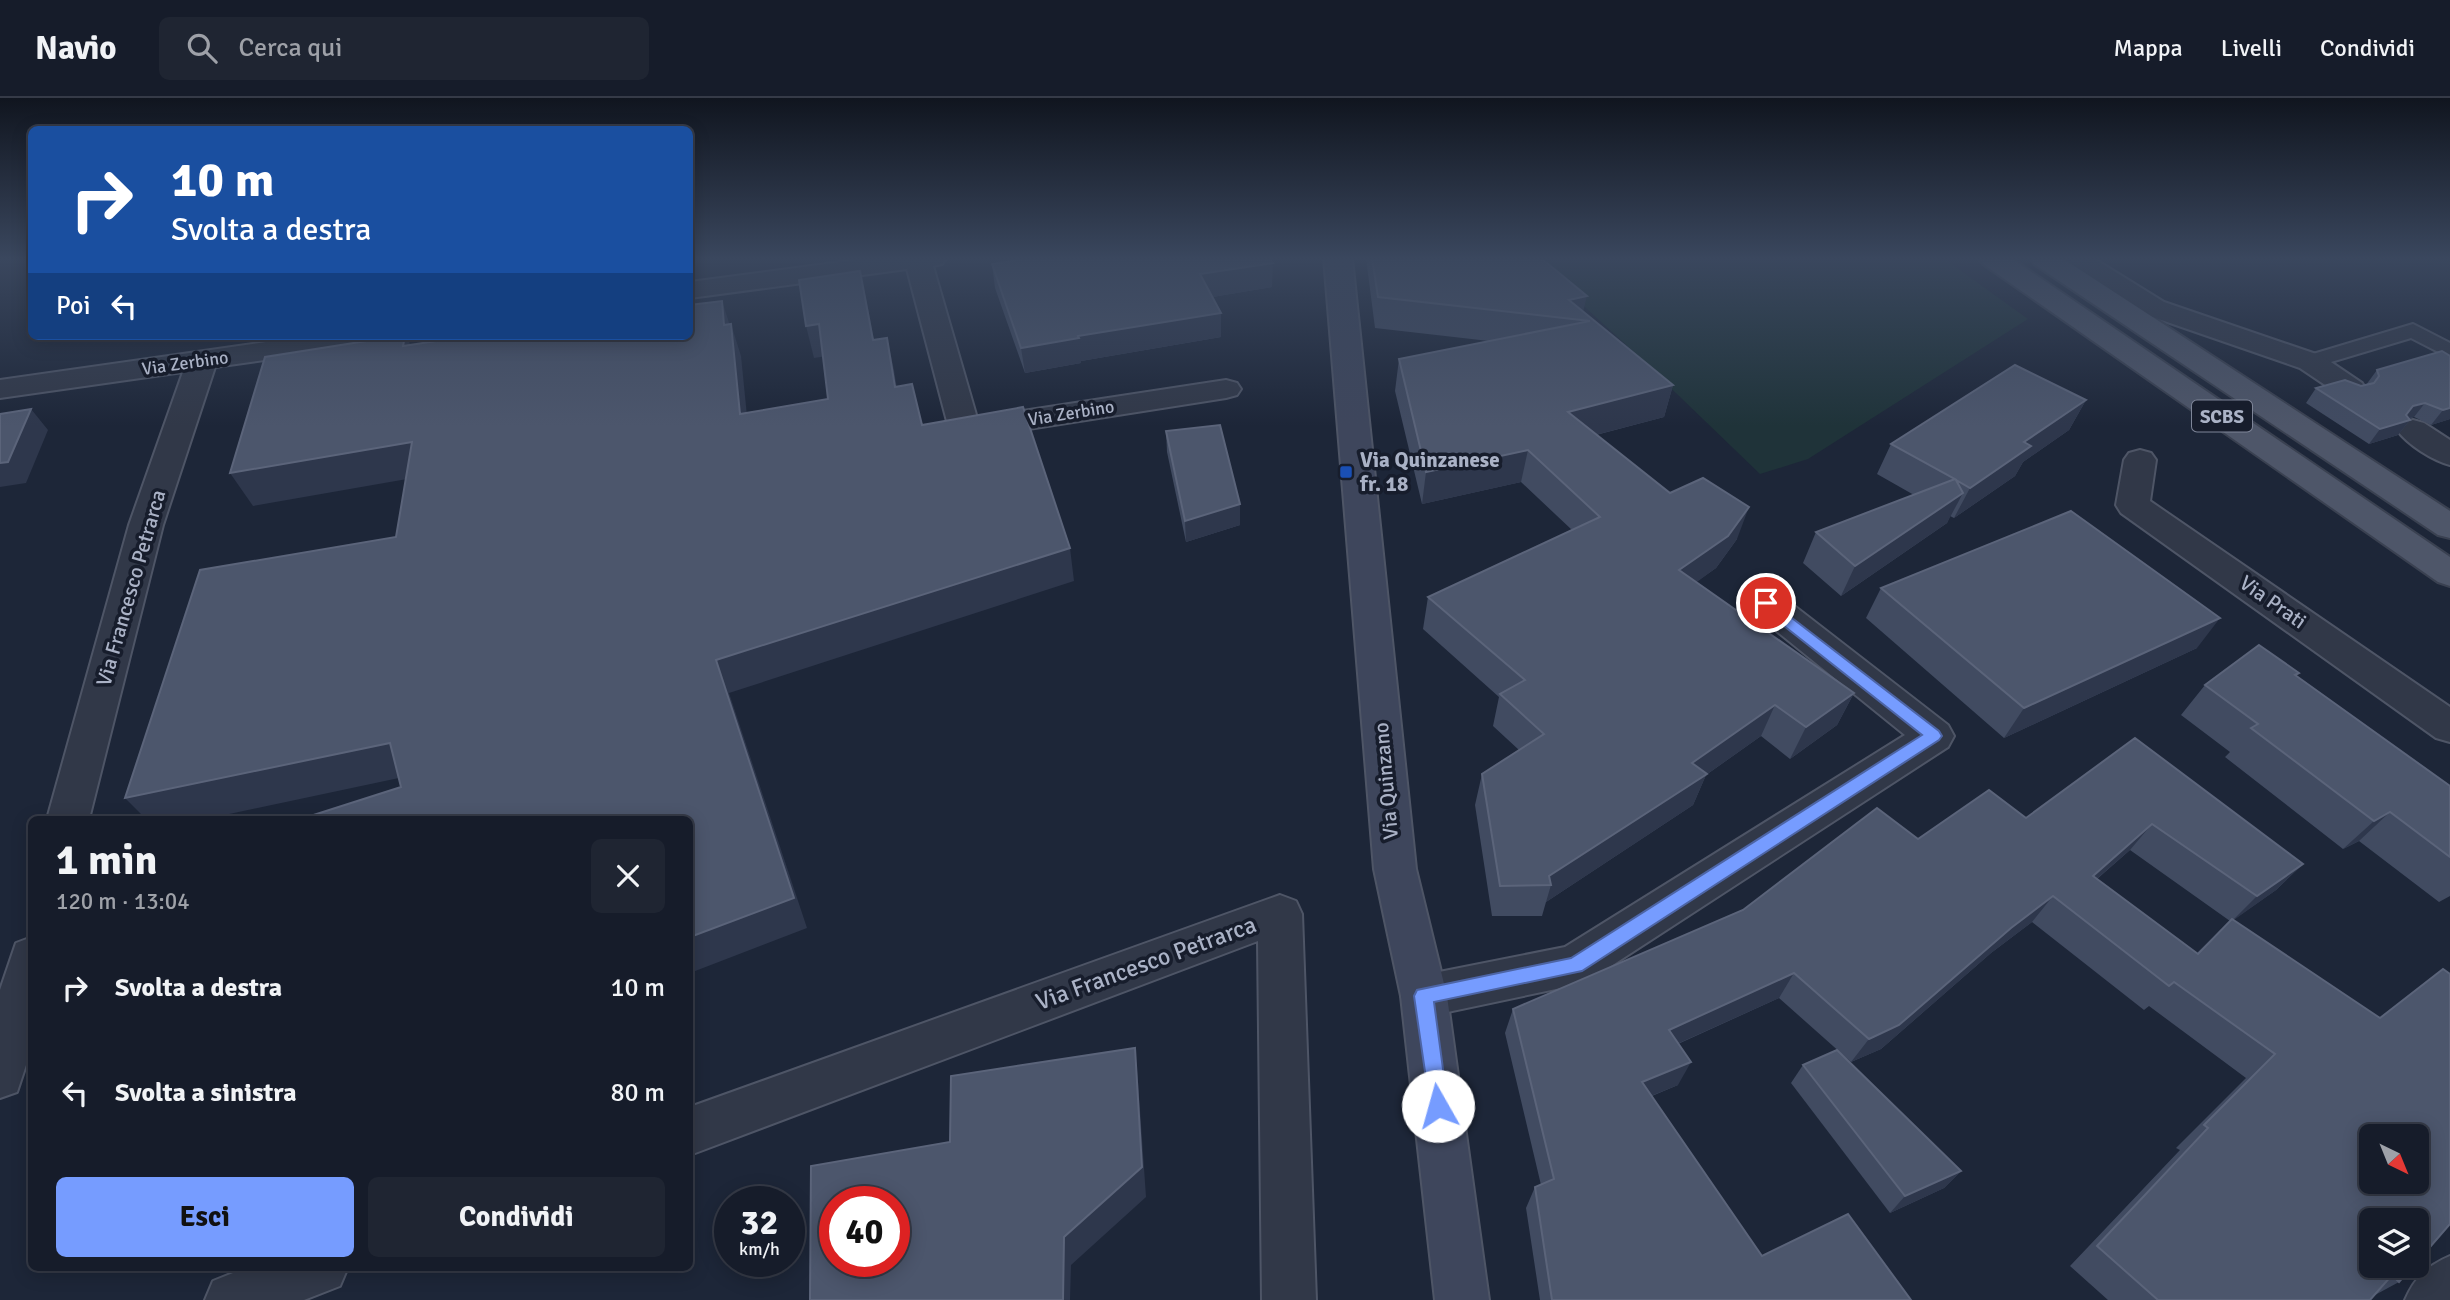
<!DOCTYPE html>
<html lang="it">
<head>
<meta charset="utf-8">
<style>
  body { margin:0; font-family:Signika,sans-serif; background:#1f2532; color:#f1f3f6; height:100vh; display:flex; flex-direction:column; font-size:26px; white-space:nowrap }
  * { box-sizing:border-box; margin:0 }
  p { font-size:23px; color:#9ea1a8 }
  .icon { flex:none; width:38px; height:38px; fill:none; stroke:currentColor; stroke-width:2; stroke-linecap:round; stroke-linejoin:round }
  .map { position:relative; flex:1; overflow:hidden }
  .drawer { position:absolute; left:28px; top:718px; width:665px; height:455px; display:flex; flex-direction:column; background:#161c2a; border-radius:10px; box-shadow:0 4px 18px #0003,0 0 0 2px #353a47 }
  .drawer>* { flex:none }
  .guide { position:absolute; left:28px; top:28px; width:665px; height:214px; border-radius:10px; box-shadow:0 4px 18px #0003,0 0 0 2px #353a47; background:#1a4fa0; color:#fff; overflow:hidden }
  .needle { width:46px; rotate:137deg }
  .controls { position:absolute; left:2359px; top:1026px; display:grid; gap:14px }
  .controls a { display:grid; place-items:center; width:70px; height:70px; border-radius:10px; background:#161c2a; box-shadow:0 4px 18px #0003,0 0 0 2px #353a47; font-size:35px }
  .speed { position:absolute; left:714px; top:1088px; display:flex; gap:14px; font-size:35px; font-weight:700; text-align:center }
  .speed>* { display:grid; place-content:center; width:91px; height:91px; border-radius:50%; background:#161c2a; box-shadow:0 4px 18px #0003,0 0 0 2px #353a47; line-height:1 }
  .speed small { font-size:18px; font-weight:400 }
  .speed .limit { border:10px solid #d22; background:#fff; color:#111 }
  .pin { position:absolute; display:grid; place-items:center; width:60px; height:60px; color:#fff; margin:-30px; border:4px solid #fff; border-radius:50%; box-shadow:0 2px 7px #0007 }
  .me { position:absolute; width:77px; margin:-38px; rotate:353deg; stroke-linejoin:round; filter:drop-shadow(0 0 5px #0008) }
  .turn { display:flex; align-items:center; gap:24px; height:147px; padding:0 28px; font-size:32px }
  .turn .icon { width:91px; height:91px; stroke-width:2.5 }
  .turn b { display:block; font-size:49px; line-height:60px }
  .then { display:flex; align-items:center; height:66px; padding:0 28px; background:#0003; gap:14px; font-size:26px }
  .round { display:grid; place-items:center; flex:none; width:74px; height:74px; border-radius:10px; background:#1f2532 }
  .overview { display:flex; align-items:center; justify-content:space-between; height:119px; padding:0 28px }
  h1 { font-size:42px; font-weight:700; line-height:52px }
  .primary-button { display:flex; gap:14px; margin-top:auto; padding:14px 28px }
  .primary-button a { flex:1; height:80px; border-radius:10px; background:#769cff; color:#111; font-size:28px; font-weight:700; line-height:80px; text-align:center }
  .primary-button a+a { background:#1f2532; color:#f1f3f6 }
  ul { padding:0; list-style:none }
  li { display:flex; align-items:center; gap:21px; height:105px; padding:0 28px }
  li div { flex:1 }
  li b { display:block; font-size:26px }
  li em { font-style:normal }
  header { display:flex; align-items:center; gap:42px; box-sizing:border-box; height:98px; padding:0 35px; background:#161c2a; border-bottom:2px solid #353a47 }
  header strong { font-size:33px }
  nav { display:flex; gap:38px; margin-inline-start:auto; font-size:24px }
  .search { width:490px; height:63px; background:#1f2532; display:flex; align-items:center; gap:18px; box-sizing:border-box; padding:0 24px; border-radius:10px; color:#9ea1a8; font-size:26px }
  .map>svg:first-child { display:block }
  .green { fill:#1f3339 }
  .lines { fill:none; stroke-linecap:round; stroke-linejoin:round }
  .lane-casing { stroke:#4e5566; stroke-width:4 }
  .street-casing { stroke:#4e5566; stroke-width:4 }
  .secondary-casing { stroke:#4e5566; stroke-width:4 }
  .primary-casing { stroke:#3a4151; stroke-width:4 }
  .lane { fill:#313848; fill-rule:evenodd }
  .street { fill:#313848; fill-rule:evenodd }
  .secondary { fill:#3e465c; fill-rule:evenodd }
  .primary { fill:#4e5669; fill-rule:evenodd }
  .wall { fill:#414b61; fill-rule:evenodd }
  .shaded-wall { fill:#2e374c }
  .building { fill:#4c566c; stroke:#5b647a; stroke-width:2; fill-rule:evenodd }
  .route { fill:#769cff; stroke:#4d65a6; stroke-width:2 }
  .transit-dot { fill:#1a4fb4; stroke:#171d2c; stroke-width:2.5 }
  .labels { text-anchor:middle; stroke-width:7; stroke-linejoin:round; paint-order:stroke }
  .far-street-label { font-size:18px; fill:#aab2c6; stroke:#171d2c }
  .shield { fill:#171d2c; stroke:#7e8598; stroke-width:2 }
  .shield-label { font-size:19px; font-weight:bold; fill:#aab2c6 }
  .poi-label { font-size:21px; font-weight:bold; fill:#aab2c6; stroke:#171d2c; text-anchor:start }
  .street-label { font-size:21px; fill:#aab2c6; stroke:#171d2c }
  .near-street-label { font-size:24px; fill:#aab2c6; stroke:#171d2c }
</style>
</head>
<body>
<header>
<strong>Navio</strong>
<div class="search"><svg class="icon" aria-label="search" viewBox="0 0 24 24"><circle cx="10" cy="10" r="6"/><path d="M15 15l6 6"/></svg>Cerca qui</div>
<nav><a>Mappa</a><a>Livelli</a><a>Condividi</a></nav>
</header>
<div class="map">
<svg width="2450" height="1202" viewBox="0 0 2450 1202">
  <rect width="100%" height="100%" fill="#1d2638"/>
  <path class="green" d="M1531,160h412l85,61 -220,140 -48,15 -138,-133z"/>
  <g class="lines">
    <defs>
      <path id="lane" d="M2413,226l37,19v15l-39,-20 -100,30 -8,-1 -3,-5 3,-5z"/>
      <g id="street">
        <path d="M871,160h75l-4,6 -9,2 44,152 249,-38 11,3 4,6 -4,6 -11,3 -261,41 -11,-3 -5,-7 -42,-160 -217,29v-16z"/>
        <path d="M2060,160h33l71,44 158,54 40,27 4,6 -4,6 -11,3 -11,-3 -40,-27 -156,-54 -80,-50z"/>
        <path d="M308,238h76l-5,6 -10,3 -154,22 -52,158 -74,294h-42l82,-294 54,-153 -183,26v-18z"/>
        <path d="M2413,322l11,3 26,17v25c-18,-5 -42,-20 -53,-35l5,-7z"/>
        <path d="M2140,352l11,3 5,7 -6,41 300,206v35l-14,-4 -315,-225 -5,-8 8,-45 5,-7z"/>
        <path d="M1766,492l13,4 169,131 6,11 -6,11 -357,232 -16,6 -151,32 -16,-6 -7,-15 7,-15 16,-6 141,-28 340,-212 -152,-123 -5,-9 5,-9z"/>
        <path d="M1280,797l16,6 6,13 14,386h-54l-4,-359 -568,214v-48z"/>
        <path d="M32,839v110l-15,45 -17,6v-108l16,-47z"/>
        <path d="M2450,1158v44h-45c10,-23 22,-34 45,-44z"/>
        <path d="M248,1169h100l-8,19 -36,14h-99l8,-19z"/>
      </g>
      <path id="secondary" d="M1324,160h28l64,611 31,127 42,304h-54l-34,-304 -27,-127z"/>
      <g id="primary">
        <path d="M1979,160h32l439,299v29l-12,-4 -455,-318z"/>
        <path d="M2030,160h32l388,253v27l-12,-3 -404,-271z"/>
      </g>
    </defs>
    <use href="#lane" class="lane-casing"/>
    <use href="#street" class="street-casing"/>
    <use href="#secondary" class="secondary-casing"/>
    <use href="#primary" class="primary-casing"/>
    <use href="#lane" class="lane"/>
    <use href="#street" class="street"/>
    <use href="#secondary" class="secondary"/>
    <use href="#primary" class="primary"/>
  </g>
  <g class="wall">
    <path d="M1366,160h175l42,54 90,73 -9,32 -68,18 74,58 67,46 -21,29 -20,14 158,111 -17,32 -47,34 -29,-23 -55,39 -13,30 -147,97 -4,14h-50l-17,-111 7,-31 37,-24 -26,-24 6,-29 -76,-68 5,-32 144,-67 -51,-48 -99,22 -27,-113 4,-32 90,-18 -114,-13z"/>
    <path d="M992,166l280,23 -60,10 9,40 -140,24v2l-56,10 -30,-85z"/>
    <path d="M2450,258v63l-19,6 -17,-8 -5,2 1,1 -12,15 -29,9 -63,-41 10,-15 50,-3 11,-15z"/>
    <path d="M2086,302l-17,30 -46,32 -8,14 -61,42 -4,-2 -3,7 -106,73 -38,-33 13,-31 98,-37 -37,-21 14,-30z"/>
    <path d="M1166,333l74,94 -54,17 -19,-90z"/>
    <path d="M1881,490l316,60 -193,90 -138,-120z"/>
    <path d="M2297,578l153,110v110l-11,6 -80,-61 -16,8 -118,-92 5,-5 -49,-37 24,-30z"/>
    <path d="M2135,640l168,126 -27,26 -43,30 181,345 -15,17 -24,13 -5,5h-262l-38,-34 110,-116 -4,-2 70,-70 -97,-72 -5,4 -112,-88 -41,31 -110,96 -30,13 -72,-64 -101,46v41l-26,11 110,160 149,44h-371l-14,-92 9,-21 6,-2 -36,-152 8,-24 405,-170 108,-21zM2130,752l100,71 -33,32 -100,-74z"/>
    <path d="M1803,967l158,106 -17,17 -54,25 -99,-130z"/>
  </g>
  <g class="shaded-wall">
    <path d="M1273,165l-1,24 -71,12 -1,-25z"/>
    <path d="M860,173l7,32 13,69 -7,-32z"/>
    <path d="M1587,198l-6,24 -12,-20z"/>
    <path d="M722,203l10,31 -8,-7z"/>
    <path d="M1221,215v24l-140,24v2l-56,10 -4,-25 57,-12z"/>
    <path d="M731,226l10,32 9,90 -10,-32z"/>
    <path d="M819,226l8,32 -13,2 -8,-32z"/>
    <path d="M405,238h1l16,31 -19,-21z"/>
    <path d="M887,240l7,32 8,50 -7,-33z"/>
    <path d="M1673,287l-9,32 -103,27 7,-32z"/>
    <path d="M2086,302l-17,30 -46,32 -8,14 -61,42 16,-30 54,-46z"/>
    <path d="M2425,305l-11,14 -13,3 12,-14z"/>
    <path d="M2450,310v11l-19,6 12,-15z"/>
    <path d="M31,311l17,21 -22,53 -26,4v-24z"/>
    <path d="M2410,322l-12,15 -29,9 11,-15z"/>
    <path d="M412,344l18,33 -177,31 -23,-33z"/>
    <path d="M1528,352l-7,32 -99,22 4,-32z"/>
    <path d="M1963,395l-16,30 -106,73 14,-30z"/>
    <path d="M1240,406v21l-54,17 -1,-21z"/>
    <path d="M1749,409l-12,32 -21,29 -48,35 11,-33z"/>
    <path d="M1070,450l4,33 -345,112 78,235 -117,45v-36l26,-277z"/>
    <path d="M2220,520l-23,30 -193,90 20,-30z"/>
    <path d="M1854,595l-17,32 -47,34 16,-32z"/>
    <path d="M1775,607l-14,31 -55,39 -13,30 -147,97 5,-17 -2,-9 143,-113z"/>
    <path d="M390,645l23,32 -207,44h-60l-21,-21z"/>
    <path d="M2390,714l-31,29 -16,8 31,-28z"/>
    <path d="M2152,726l-22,26 -59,51 22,-25z"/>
    <path d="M2303,766l-27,26 -45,32 26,-26z"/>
    <path d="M2053,798l-21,26 -41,31 -110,96 -30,13 18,-23z"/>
    <path d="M1794,875l-15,25 -122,55 12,-23z"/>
    <path d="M1135,950l3,33 8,116 -75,68 -1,35h-7l1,-63z"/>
    <path d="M1691,964l-13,23 -47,19 11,-22z"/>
    <path d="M1961,1073l-17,17 -54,25 15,-17z"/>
  </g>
  <g class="building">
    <path d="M1030,160h239l4,5 -73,11 21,39 -143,23 1,2 -58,10 -29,-84z"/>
    <path d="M1372,160h169l46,38 -18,4 104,85 -105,27 102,81 33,-15 46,29 -21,29 -49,34 175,123 -48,34 -31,-22 -83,58 15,11 -158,102 2,9 -51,1 -18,-112 62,-40 -44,-40 25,-14 -97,-83 172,-80 -72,-67 -102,22 -27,-113 191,-38 -212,-24z"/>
    <path d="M860,173l13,69 14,-2 8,49 17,-3 10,41 101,-18 47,141 -354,112 78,238 -104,39v-118h-389l100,-32 -11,-44 -265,55 75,-228 196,-33 16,-95 -182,31 35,-116 133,-21h7l-2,10 66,-10h221v-31l32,-4 2,24 7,-1 9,90 88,-15 -9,-75 -13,2 -7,-46z"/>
    <path d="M2442,253l8,5v52l-7,2 -18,-7 -12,3 -7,9 4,5 -30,9 -64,-41 29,-8 16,6 13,-3 5,-7 -2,-6z"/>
    <path d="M2015,267l71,35 -62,42 7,4 -61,42 -14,-8 7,13 -108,73 -39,-34 139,-53 -64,-35z"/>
    <path d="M31,311l-23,53 -8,1v-49z"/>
    <path d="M1220,327l20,79 -55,17 -19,-90z"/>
    <path d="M2071,413l149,107 -196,90 -143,-120z"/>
    <path d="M2259,547l40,28 -4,2 155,111v71l-60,-45 -16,9 -123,-93 7,-4 -53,-39z"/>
    <path d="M2135,640l168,126 -46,32 -105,-72 -59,52 105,78 34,-35 148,99 63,-49 7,5v250l-33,38v-42h-46v45h43l-15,17 -7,-7 -22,25h-212l-61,-54 111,-118 -4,-3 71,-71 -101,-72 -5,4 -116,-90 -42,32 -112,97 -30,14 -75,-66 -125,57 22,32 -49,20 120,174 86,-42 63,86h-359l-17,-113 19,-8 -41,-170 230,-99 134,-102 41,31 71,-49 37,28zM2371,1038h46v45h-46z"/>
    <path d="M1135,950l7,119 -78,70 -1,63h-253l1,-134 139,-24 1,-66zM835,1104h59v60h-59z"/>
    <path d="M1837,952l124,121 -56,25 -102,-131z"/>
  </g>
  <linearGradient id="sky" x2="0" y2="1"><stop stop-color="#10151f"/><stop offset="0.49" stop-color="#3a475e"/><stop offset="1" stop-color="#3a475e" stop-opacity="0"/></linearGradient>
  <rect width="2450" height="328" fill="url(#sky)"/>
  <path class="route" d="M1766,500l173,133 3,5 -3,4 -357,231 -148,31 14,104 -3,7 -7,3 -7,-3 -17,-117 3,-6 154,-32 351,-223 -162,-128 -2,-4z"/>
  <rect class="transit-dot" x="1339" y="367" width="14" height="14" rx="3.5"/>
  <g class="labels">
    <g class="far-street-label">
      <text transform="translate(185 265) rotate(-8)" y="6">Via Zerbino</text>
      <text transform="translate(1071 315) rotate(-9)" y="6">Via Zerbino</text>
    </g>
    <rect class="shield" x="2192" y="302.5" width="60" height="31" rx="5"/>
    <g class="shield-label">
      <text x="2222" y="325">SCBS</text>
    </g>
    <g class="poi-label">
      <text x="1360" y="369">Via Quinzanese<tspan x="1360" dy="24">fr. 18</tspan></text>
    </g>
    <g class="street-label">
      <text transform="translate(131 490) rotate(-74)" y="7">Via Francesco Petrarca</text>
      <text transform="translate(2273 504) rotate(35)" y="7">Via Prati</text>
      <text transform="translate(1386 683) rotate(-95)" y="7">Via Quinzano</text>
    </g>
    <g class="near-street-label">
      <text transform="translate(1146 865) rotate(-20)" y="8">Via Francesco Petrarca</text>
    </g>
  </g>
</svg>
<div class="controls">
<a><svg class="needle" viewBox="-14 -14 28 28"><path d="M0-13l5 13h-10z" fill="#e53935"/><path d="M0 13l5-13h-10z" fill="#9ea1a8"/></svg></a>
<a><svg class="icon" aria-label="layers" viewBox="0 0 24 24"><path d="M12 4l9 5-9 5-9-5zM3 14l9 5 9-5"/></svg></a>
</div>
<div class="speed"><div>32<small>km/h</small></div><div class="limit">40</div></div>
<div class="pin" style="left:1766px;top:505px;background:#d93025"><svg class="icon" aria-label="arrive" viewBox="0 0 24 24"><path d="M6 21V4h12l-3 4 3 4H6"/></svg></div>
<svg class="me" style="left:1438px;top:1008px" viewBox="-20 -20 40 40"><circle r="19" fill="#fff"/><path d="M0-13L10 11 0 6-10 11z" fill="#769cff"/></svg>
<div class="guide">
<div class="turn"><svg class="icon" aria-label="right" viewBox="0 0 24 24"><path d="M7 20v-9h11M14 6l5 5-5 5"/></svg><div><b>10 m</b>Svolta a destra</div></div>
<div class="then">Poi<svg class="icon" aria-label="left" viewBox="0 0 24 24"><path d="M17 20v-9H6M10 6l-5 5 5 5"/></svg></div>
</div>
<section class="drawer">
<div class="overview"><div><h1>1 min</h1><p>120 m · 13:04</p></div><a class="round"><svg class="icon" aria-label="close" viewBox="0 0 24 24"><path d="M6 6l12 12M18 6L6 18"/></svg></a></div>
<ul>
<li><svg class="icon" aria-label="right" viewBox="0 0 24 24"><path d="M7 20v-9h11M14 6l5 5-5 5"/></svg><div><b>Svolta a destra</b></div><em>10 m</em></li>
<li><svg class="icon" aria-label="left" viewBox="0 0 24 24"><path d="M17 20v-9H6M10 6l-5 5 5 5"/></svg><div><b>Svolta a sinistra</b></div><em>80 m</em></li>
</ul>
<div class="primary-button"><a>Esci</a><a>Condividi</a></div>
</section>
</div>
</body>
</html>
